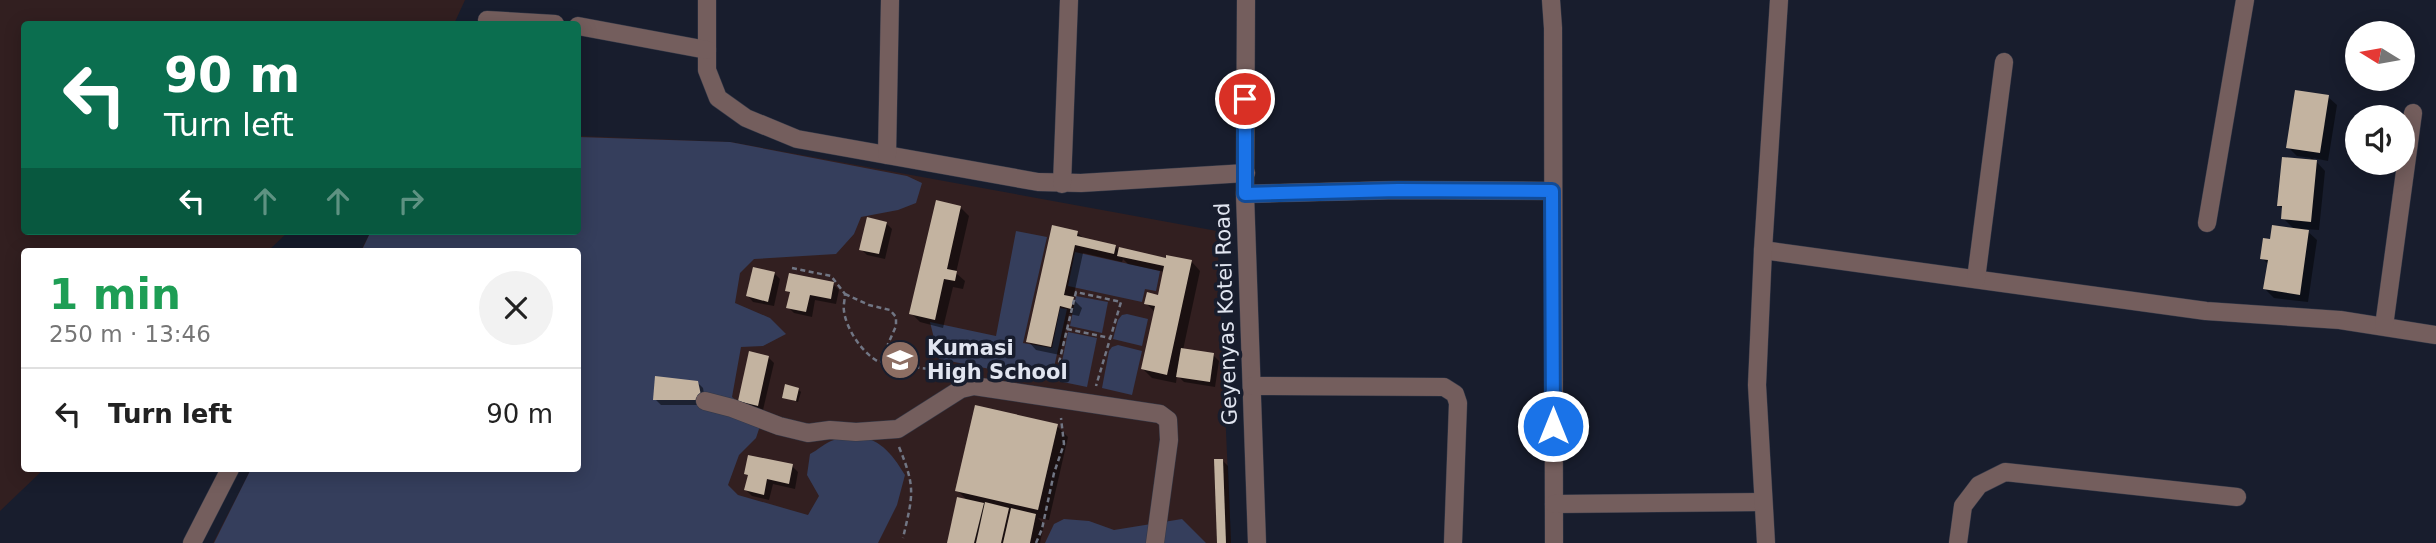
<!DOCTYPE html>
<html lang="en">
<head>
<meta charset="utf-8">
<style>
  body { margin:0; font-family:"DejaVu Sans",sans-serif; background:#f2f2f2; color:#222; height:100vh; display:flex; flex-direction:column; font-size:26px; white-space:nowrap }
  * { box-sizing:border-box; margin:0 }
  p { font-size:23px; color:#767676 }
  .icon { flex:none; width:38px; height:38px; fill:none; stroke:currentColor; stroke-width:2; stroke-linecap:round; stroke-linejoin:round }
  .map { position:relative; flex:1; overflow:hidden }
  .panel { position:absolute; left:21px; top:248px; width:560px; height:224px; display:flex; flex-direction:column; background:#fff; border-radius:7px; box-shadow:0 4px 18px #0003 }
  .panel>* { flex:none }
  .hud { position:absolute; left:21px; top:21px; width:560px; height:214px; border-radius:7px; box-shadow:0 4px 18px #0003; background:#0b6e4f; color:#fff; overflow:hidden }
  .needle { width:46px; rotate:281deg }
  .controls { position:absolute; left:2345px; top:21px; display:grid; gap:14px }
  .controls a { display:grid; place-items:center; width:70px; height:70px; border-radius:50%; background:#fff; box-shadow:0 4px 18px #0003; font-size:35px }
  .pin { position:absolute; display:grid; place-items:center; width:60px; height:60px; color:#fff; margin:-30px; border:4px solid #fff; border-radius:50%; box-shadow:0 2px 7px #0007 }
  .me { position:absolute; width:77px; margin:-38px; rotate:0deg; stroke-linejoin:round; filter:drop-shadow(0 0 5px #0008) }
  .turn { display:flex; align-items:center; gap:24px; height:147px; padding:0 28px; font-size:32px }
  .turn .icon { width:91px; height:91px; stroke-width:2.5 }
  .turn b { display:block; font-size:49px; line-height:60px }
  .lanes { display:flex; align-items:center; height:66px; padding:0 28px; background:#0003; justify-content:center; gap:35px; direction:ltr }
  .lanes .off { opacity:.35 }
  .round { display:grid; place-items:center; flex:none; width:74px; height:74px; border-radius:37px; background:#f2f2f2 }
  .head { display:flex; align-items:center; justify-content:space-between; height:119px; padding:0 28px }
  h1 { font-size:42px; font-weight:800; line-height:52px; color:#1e9e55 }
  ul { padding:0; list-style:none }
  li { display:flex; align-items:center; gap:21px; height:91px; padding:0 28px; border-top:2px solid #e0e0e0 }
  li div { flex:1 }
  li b { display:block; font-size:26px }
  li em { font-style:normal }
  .map>svg:first-child { display:block }
  .education { fill:#321f20 }
  .green { fill:#353e5c }
  .shadow { fill:#0007 }
  .building { fill:#c3b3a0 }
  .lines { fill:none; stroke-linecap:round; stroke-linejoin:round }
  .minor-casing { stroke:#343948; stroke-width:19 }
  .path { stroke:#717684; stroke-width:2.5; stroke-dasharray:5 3.5; stroke-linecap:butt }
  .minor { stroke:#745e5d; stroke-width:18 }
  .route-casing { stroke:#114b97; stroke-width:18 }
  .route { stroke:#1a73e8; stroke-width:12 }
  .labels { text-anchor:middle; stroke-width:7; stroke-linejoin:round; paint-order:stroke }
  .street-label { font-size:21px; fill:#e1e5f0; stroke:#181d2d }
  .poi-label { font-size:21px; font-weight:bold; fill:#e1e5f0; stroke:#181d2d; text-anchor:start }
</style>
</head>
<body>
<div class="map">
<svg width="2436" height="543" viewBox="0 0 2436 543">
  <rect width="100%" height="100%" fill="#181d2d"/>
  <g class="education">
    <path d="M0,0h465l-11,24h-430v207h265l-22,21h-243v217h20l-44,42z"/>
    <path d="M578,136l153,6 486,89 14,312h-1018l38,-74h327v-217h-218l11,-21h207z"/>
  </g>
  <g class="green">
    <path d="M578,137l152,5 177,34 15,7 -6,20 -18,7 -37,7 -7,17 -18,20 -82,5 -14,14 -5,30 35,15 16,16 -23,12 -22,1 -9,50 29,26 -5,15 -17,17 -11,30 10,10 70,20 11,-19 -12,-21 3,-21c8,-4 16,-12 24,-14 36,-11 54,6 71,35l-8,30 -19,38h-664l37,-74h327v-217h-217l10,-21h207z"/>
    <path d="M1016,231l31,6 -24,106 29,5 8,-40 7,1 -16,72 -112,-22 -9,-37 66,14z"/>
    <path d="M1075,252l85,19 -4,20 -11,-2 -3,13 -74,-16z"/>
    <path d="M1076,296l32,6 -6,31 -32,-7z"/>
    <path d="M1127,314l21,5 -6,27 -29,-7 5,-19 4,-5z"/>
    <path d="M1068,332l29,6 -10,49 -29,-6z"/>
    <path d="M1118,345l24,6 -10,44 -30,-7 7,-37 3,-4z"/>
    <path d="M1064,519l25,2 25,9 68,-11 24,24h-161l9,-19z"/>
  </g>
  <g class="shadow">
    <path d="M2328,97l9,8 -9,56 -15,-3 12,13 -6,59 -14,-1 12,11 -9,62 -34,-4 -9,-9 4,-24 -7,-7 10,-17 22,-12 -11,-11 1,-8 -6,-5 33,-47 -14,-2 -9,-9z"/>
    <path d="M961,208l8,8 -13,57 9,8 -2,8 -10,-2 -10,41 -23,-6 -9,-9z"/>
    <path d="M886,223l6,6 -7,30 -18,-4 -6,-6z"/>
    <path d="M1077,232l7,7 31,7 5,5 72,11 8,9 -17,79 30,5 6,6 -4,26 -31,-5 -7,-7 -1,8 -24,-5 -9,-9 12,-57 -9,-9 13,-6 6,-25 -37,-8 -5,-5 -1,3 -39,-9 -10,46 9,9 -3,8 -10,-2 -9,41 -24,-5 -8,-9z"/>
    <path d="M774,273l6,6 -6,27 -21,-4 -5,-6z"/>
    <path d="M833,284l6,6 -3,14 -21,-4 -3,17 -18,-4 -6,-6 3,-13 -4,-4z"/>
    <path d="M768,357l6,6 -11,47 -18,-4 -5,-5z"/>
    <path d="M697,382l6,6 3,17h-45l-6,-6z"/>
    <path d="M798,389l3,3 -3,10 -14,-5z"/>
    <path d="M1057,426l11,11 -19,83 -11,-2 6,6 -4,19h-91l19,-42 -11,-11z"/>
    <path d="M1222,460l6,6 3,77h-12z"/>
    <path d="M792,466l6,6 -3,17 -22,-5 -4,16 -17,-4 -6,-6 3,-13 -3,-4z"/>
  </g>
  <g class="building">
    <path d="M2295,90l34,5 -9,58 -34,-5z"/>
    <path d="M2282,157l35,3 -6,62 -30,-3 1,-13h-5z"/>
    <path d="M936,200l25,6 -14,63 10,2 -2,10 -11,-2 -9,41 -26,-6z"/>
    <path d="M867,217l20,5 -8,32 -20,-4z"/>
    <path d="M1052,225l26,6 -1,5 39,9 -2,9 -39,-9 -11,50 10,2 -3,12 -11,-3 -9,41 -25,-5z"/>
    <path d="M2272,225l37,5 -9,65 -37,-6 5,-29 -8,-1 3,-21 7,1z"/>
    <path d="M1119,247l47,11v-3l26,5 -25,115 -26,-6 14,-63 -11,-2 3,-12 11,3 6,-29 -47,-10z"/>
    <path d="M753,267l22,5 -7,30 -22,-6z"/>
    <path d="M789,273l45,9 -3,17 -21,-4 -4,17 -20,-4 4,-16 -5,-1z"/>
    <path d="M1181,348l33,5 -4,29 -34,-5z"/>
    <path d="M749,351l20,5 -11,50 -20,-5z"/>
    <path d="M655,376l43,5 4,19h-49z"/>
    <path d="M785,384l14,4 -3,13 -14,-3z"/>
    <path d="M975,405l83,19 -20,86 -83,-19z"/>
    <path d="M748,455l45,9 -4,20 -22,-5 -3,16 -20,-5 4,-15 -4,-1z"/>
    <path d="M1214,459h9l3,84h-9z"/>
    <path d="M957,497l27,6 -10,40h-27z"/>
    <path d="M985,502l24,6 -8,35h-25z"/>
    <path d="M1011,508l25,6 -6,29h-27z"/>
  </g>
  <g class="lines">
    <defs>
      <g id="minor">
        <path d="M707,0v70l11,28 28,20 51,21 241,43 43,1 165,-10"/>
        <path d="M1246,0l-1,194 12,349"/>
        <path d="M1551,0l2,28 1,515"/>
        <path d="M487,20l68,4"/>
        <path d="M578,26l129,24"/>
        <path d="M887,155l3,-155"/>
        <path d="M1062,184l7,-184"/>
        <path d="M1245,194l153,-4 154,1"/>
        <path d="M2207,223l38,-223"/>
        <path d="M1763,250l443,61 134,9 96,15"/>
        <path d="M1976,279l28,-217"/>
        <path d="M2384,326l29,-213"/>
        <path d="M1252,386l192,1 11,7 3,9 -5,140"/>
        <path d="M705,401l27,7 47,18 29,7 22,-3 26,2 42,-3 63,-40 13,-3 186,28 8,6 1,20 -14,103"/>
        <path d="M1554,504l209,-2"/>
        <path d="M192,543l38,-74"/>
        <path d="M1766,543l-9,-158 6,-135 16,-250"/>
        <path d="M1958,543l5,-37 16,-21 26,-13 232,25"/>
      </g>
    </defs>
    <use href="#minor" class="minor-casing"/>
    <g class="path">
      <path d="M792,268l39,8 14,18c0,5 -2,12 -1,17 2,18 19,43 35,51l12,-3"/>
      <path d="M845,294l24,11 21,5 6,7v9l-8,18 3,15 5,6 59,7"/>
      <path d="M1067,329l43,9"/>
      <path d="M1055,379l21,-87 45,10 -25,84"/>
      <path d="M899,447c17,41 14,48 4,91"/>
      <path d="M1036,543l6,-14 12,-56 10,-29 -3,-26"/>
    </g>
    <use href="#minor" class="minor"/>
  </g>
  <g class="lines">
    <defs>
      <path id="route" d="M1245,99v95l153,-4 154,1 1,235"/>
    </defs>
    <use href="#route" class="route-casing"/>
    <use href="#route" class="route"/>
  </g>
  <defs>
    <symbol id="school-disc" viewBox="-11 -11 22 22"><circle r="9.5" fill="#8d6e63" stroke="#181d2d"/><path d="M0-5L7-2L0 1L-7-2ZM-4 1L0 2.5L4 1V4Q0 6-4 4Z" fill="#fff"/></symbol>
  </defs>
  <g fill-rule="evenodd">
    <use href="#school-disc" x="878" y="338" width="44" height="44"/>
  </g>
  <g class="labels">
    <g class="street-label">
      <text transform="translate(1226 314) rotate(-92)" y="7">Geyenyas Kotei Road</text>
    </g>
    <g class="poi-label">
      <text x="927" y="355">Kumasi<tspan x="927" dy="24">High School</tspan></text>
    </g>
  </g>
</svg>
<div class="controls">
<a><svg class="needle" viewBox="-14 -14 28 28"><path d="M0-13l5 13h-10z" fill="#e53935"/><path d="M0 13l5-13h-10z" fill="#767676"/></svg></a>
<a><svg class="icon" aria-label="sound" viewBox="0 0 24 24"><path d="M4 9h4l5-4v14l-5-4H4zM17 9q2 3 0 6"/></svg></a>
</div>
<div class="pin" style="left:1245px;top:99px;background:#d93025"><svg class="icon" aria-label="arrive" viewBox="0 0 24 24"><path d="M6 21V4h12l-3 4 3 4H6"/></svg></div>
<svg class="me" style="left:1553px;top:426px" viewBox="-20 -20 40 40"><circle r="17" fill="#1a73e8" stroke="#fff" stroke-width="3"/><path d="M0-11L8 9 0 5-8 9z" fill="#fff"/></svg>
<div class="hud">
<div class="turn"><svg class="icon" aria-label="left" viewBox="0 0 24 24"><path d="M17 20v-9H6M10 6l-5 5 5 5"/></svg><div><b>90 m</b>Turn left</div></div>
<div class="lanes"><svg class="icon" aria-label="left" viewBox="0 0 24 24"><path d="M17 20v-9H6M10 6l-5 5 5 5"/></svg><svg class="icon off" aria-label="ahead" viewBox="0 0 24 24"><path d="M12 20V5M6 11l6-6 6 6"/></svg><svg class="icon off" aria-label="ahead" viewBox="0 0 24 24"><path d="M12 20V5M6 11l6-6 6 6"/></svg><svg class="icon off" aria-label="right" viewBox="0 0 24 24"><path d="M7 20v-9h11M14 6l5 5-5 5"/></svg></div>
</div>
<section class="panel">
<div class="head"><div><h1>1 min</h1><p>250 m · 13:46</p></div><a class="round"><svg class="icon" aria-label="close" viewBox="0 0 24 24"><path d="M6 6l12 12M18 6L6 18"/></svg></a></div>
<ul>
<li><svg class="icon" aria-label="left" viewBox="0 0 24 24"><path d="M17 20v-9H6M10 6l-5 5 5 5"/></svg><div><b>Turn left</b></div><em>90 m</em></li>
</ul>
</section>
</div>
</body>
</html>
